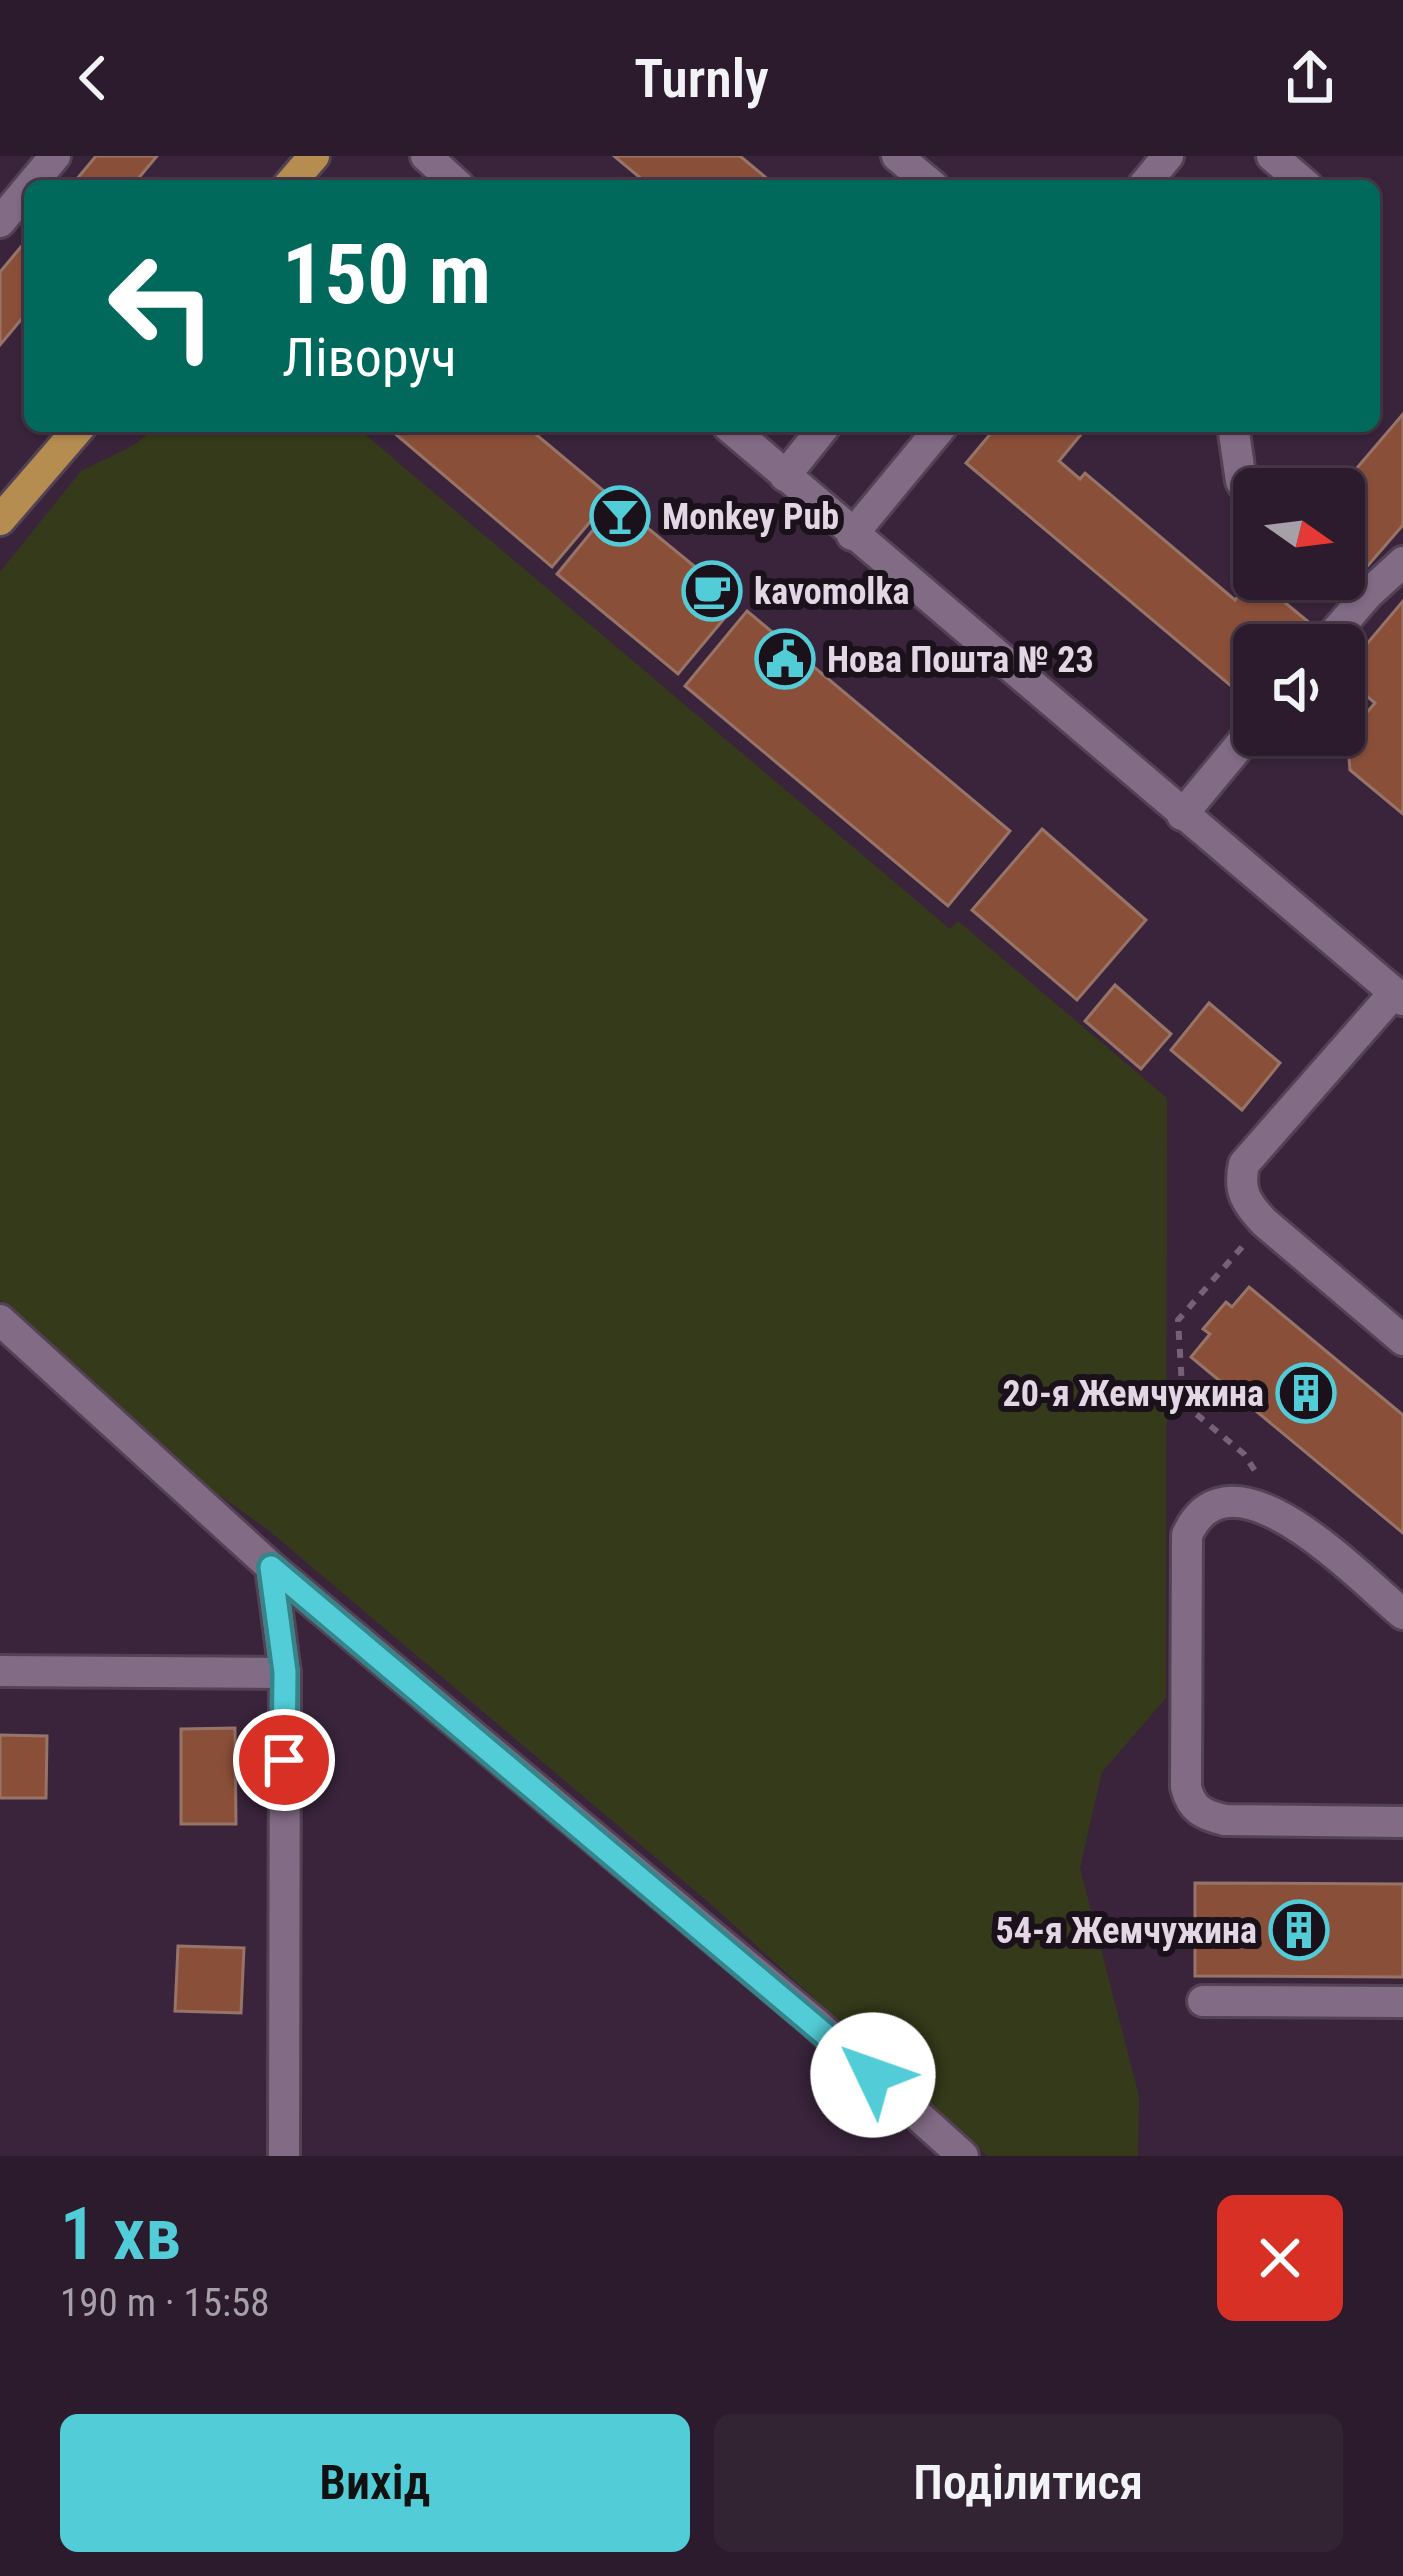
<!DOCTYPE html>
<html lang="uk">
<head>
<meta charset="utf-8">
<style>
  body { margin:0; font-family:"Roboto Condensed",sans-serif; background:#332434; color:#f1f3f6; height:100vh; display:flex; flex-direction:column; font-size:45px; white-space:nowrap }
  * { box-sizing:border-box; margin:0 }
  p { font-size:39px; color:#a6a1a9 }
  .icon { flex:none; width:66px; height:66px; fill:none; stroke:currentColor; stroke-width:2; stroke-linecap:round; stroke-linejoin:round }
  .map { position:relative; height:2000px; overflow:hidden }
  .side { display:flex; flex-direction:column; background:#2b1b2c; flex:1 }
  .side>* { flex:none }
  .banner { position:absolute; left:24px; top:24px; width:1356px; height:252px; border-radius:18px; box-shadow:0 3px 9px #0004,0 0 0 3px #473948; background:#00695c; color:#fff; overflow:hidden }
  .needle { width:78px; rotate:104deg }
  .fabs { position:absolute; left:1233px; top:312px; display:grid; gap:24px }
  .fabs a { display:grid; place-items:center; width:132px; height:132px; border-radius:18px; background:#2b1b2c; box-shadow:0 3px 9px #0004,0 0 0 3px #473948; font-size:60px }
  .pin { position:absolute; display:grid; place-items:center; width:102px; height:102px; color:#fff; margin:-51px; border:6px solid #fff; border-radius:50%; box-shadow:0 3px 12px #0007 }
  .me { position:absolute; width:132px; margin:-66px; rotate:312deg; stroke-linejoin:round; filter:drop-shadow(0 0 9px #0008) }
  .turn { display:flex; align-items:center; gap:42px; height:252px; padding:0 60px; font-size:54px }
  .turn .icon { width:156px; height:156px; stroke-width:2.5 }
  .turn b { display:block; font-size:84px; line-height:102px }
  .round { display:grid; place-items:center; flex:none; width:126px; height:126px; border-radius:18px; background:#332434 }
  .overview { display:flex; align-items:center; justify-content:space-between; height:204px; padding:0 60px }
  h1 { font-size:72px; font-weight:600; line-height:90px; color:#52ccd6 }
  .button { display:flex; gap:24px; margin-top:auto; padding:24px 60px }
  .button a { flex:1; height:138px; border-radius:18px; background:#52ccd6; color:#111; font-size:48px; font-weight:600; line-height:138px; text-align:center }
  .button a+a { background:#332434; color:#f1f3f6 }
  header { display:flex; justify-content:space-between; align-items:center; height:156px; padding:0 60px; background:#2b1b2c; font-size:54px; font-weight:600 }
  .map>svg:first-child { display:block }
  .green { fill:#353b1a }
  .building { fill:#8a4f39; stroke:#977467; stroke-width:3 }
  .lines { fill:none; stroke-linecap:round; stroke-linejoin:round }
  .minor-casing { stroke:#524254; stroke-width:36 }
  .major-casing { stroke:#524254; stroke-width:36 }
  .path { stroke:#746276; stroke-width:6; stroke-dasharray:9 9; stroke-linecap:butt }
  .minor { stroke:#826b85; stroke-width:30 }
  .major { stroke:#b68d51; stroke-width:30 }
  .route-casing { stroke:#35858b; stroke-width:30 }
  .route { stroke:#52ccd6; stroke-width:21 }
  .labels { text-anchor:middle; stroke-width:12; stroke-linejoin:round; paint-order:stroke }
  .poi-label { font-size:36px; font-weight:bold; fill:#e4d7e5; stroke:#1b111b; text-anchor:start }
</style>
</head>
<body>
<header><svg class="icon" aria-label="back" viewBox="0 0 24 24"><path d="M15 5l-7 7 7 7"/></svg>Turnly<svg class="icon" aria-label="share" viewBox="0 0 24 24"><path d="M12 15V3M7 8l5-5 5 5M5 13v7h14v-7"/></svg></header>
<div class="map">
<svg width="1403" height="2000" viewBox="0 0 1403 2000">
  <rect width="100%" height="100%" fill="#39243b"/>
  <path class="green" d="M158,270h197l595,503 8,-8 209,177 -1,600 -64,74 -22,96 59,228 -1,60h-151l-274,-250 -446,-377 -78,-55 -189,-174v-728l81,-101 53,-26z"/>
  <g class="building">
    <path d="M96,0h61l-25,30h-61z"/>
    <path d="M614,0h126l36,30h-126z"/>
    <path d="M30,80v73l-30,36v-73z"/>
    <path d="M1403,258v111l-38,44 -21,-18v-62h-5z"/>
    <path d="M386,270h140l85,71 -59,70z"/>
    <path d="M997,270h91l-29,35 21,18 5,-6 150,127 19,-23 57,47 -18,21h-39v26l-17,20 -271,-228z"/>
    <path d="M616,346l122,100 -60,72 -121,-100z"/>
    <path d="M1403,445v213l-53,-44 -3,-34 28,-33 -26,-22 -5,6v-16z"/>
    <path d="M747,455l263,220 -62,75 -263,-220z"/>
    <path d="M1042,673l104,91 -69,80 -105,-90z"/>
    <path d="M1115,829l56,49 -30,35 -56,-48z"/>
    <path d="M1209,847l71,60 -38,47 -71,-60z"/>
    <path d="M1249,1131l154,128v118l-212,-176 19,-23 -7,-5 23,-27 6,5z"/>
    <path d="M235,1572l1,96h-55v-95z"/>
    <path d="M0,1579l47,1 -1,62h-46z"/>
    <path d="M1195,1727l208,1v93l-208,-1z"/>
    <path d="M178,1790l66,2 -3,65 -66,-2z"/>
  </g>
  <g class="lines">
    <defs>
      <g id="minor">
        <path d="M426,0l33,30"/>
        <path d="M897,0l36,30"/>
        <path d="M1272,0l35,30"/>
        <path d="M1143,30l25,-30"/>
        <path d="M0,66l55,-66"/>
        <path d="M728,270l675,574"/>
        <path d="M1233,270l8,55 13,21"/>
        <path d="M785,320l40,-50"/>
        <path d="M852,379l90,-109"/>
        <path d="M1324,489l44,-51 35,-32"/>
        <path d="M1182,659l72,-87"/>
        <path d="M1394,837l-150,171c-6,27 2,39 20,58l139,118"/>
        <path d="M0,1164l271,247 543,455 149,134"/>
        <path d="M271,1411l14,106 -1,483"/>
        <path d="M1403,1458c-44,-36 -173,-175 -216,-79l-1,252c5,22 17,28 39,33l178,2"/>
        <path d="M0,1515l285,2"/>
        <path d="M1203,1845l200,1"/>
      </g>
      <g id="major">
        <path d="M288,30l26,-30"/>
        <path d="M0,364l81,-94"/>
      </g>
    </defs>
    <use href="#minor" class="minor-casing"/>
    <use href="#major" class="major-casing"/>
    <path class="path" d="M1242,1091l-64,73 5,83 61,51 15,23"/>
    <use href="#minor" class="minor"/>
    <use href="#major" class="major"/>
  </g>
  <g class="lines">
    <defs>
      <path id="route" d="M284,1604l1,-88 -14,-105 602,508"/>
    </defs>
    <use href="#route" class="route-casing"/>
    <use href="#route" class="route"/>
  </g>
  <defs>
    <symbol id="bar-ring" viewBox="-11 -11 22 22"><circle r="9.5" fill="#1b111b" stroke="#52ccd6" stroke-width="1.5"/><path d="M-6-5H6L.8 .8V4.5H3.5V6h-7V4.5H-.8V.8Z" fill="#52ccd6"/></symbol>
    <symbol id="cafe-ring" viewBox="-11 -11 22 22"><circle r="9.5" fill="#1b111b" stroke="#52ccd6" stroke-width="1.5"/><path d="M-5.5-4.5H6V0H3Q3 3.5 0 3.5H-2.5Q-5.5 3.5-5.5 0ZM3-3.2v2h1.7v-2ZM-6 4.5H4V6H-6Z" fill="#52ccd6"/></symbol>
    <symbol id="civic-ring" viewBox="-11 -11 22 22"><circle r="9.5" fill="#1b111b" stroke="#52ccd6" stroke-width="1.5"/><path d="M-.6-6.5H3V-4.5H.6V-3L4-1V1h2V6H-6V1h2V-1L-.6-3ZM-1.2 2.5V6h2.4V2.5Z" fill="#52ccd6"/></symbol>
    <symbol id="building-ring" viewBox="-11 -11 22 22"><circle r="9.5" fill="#1b111b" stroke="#52ccd6" stroke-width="1.5"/><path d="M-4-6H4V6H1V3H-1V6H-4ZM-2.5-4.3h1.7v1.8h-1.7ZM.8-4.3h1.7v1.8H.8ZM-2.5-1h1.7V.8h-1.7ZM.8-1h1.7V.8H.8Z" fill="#52ccd6"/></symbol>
  </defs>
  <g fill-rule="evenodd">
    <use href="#bar-ring" x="587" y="327" width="66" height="66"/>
    <use href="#cafe-ring" x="679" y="402" width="66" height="66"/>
    <use href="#civic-ring" x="752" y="470" width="66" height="66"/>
    <use href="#building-ring" x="1273" y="1204" width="66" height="66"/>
    <use href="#building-ring" x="1266" y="1741" width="66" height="66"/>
  </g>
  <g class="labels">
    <g class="poi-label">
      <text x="662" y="373">Monkey Pub</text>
      <text x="754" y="448">kavomolka</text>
      <text x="827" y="516">Нова Пошта № 23</text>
      <text x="1264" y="1250" text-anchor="end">20-я Жемчужина</text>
      <text x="1257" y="1787" text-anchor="end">54-я Жемчужина</text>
    </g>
  </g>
</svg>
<div class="fabs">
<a><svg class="needle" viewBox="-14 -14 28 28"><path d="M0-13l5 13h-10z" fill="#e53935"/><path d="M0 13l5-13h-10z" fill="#a6a1a9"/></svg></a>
<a><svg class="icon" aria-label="sound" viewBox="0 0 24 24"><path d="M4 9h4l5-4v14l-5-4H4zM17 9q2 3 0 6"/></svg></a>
</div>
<div class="pin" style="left:284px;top:1604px;background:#d93025"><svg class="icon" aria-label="arrive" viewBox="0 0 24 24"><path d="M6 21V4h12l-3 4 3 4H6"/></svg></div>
<svg class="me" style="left:873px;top:1919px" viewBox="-20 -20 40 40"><circle r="19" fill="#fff"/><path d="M0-13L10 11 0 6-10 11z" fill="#52ccd6"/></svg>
<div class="banner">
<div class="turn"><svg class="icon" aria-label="left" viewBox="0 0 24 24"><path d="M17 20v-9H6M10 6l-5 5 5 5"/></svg><div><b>150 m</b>Ліворуч</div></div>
</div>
</div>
<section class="side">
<div class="overview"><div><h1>1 хв</h1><p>190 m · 15:58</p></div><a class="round" style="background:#d93025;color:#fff"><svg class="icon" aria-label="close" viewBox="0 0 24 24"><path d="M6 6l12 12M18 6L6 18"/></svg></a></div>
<div class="button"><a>Вихід</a><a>Поділитися</a></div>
</section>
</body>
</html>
